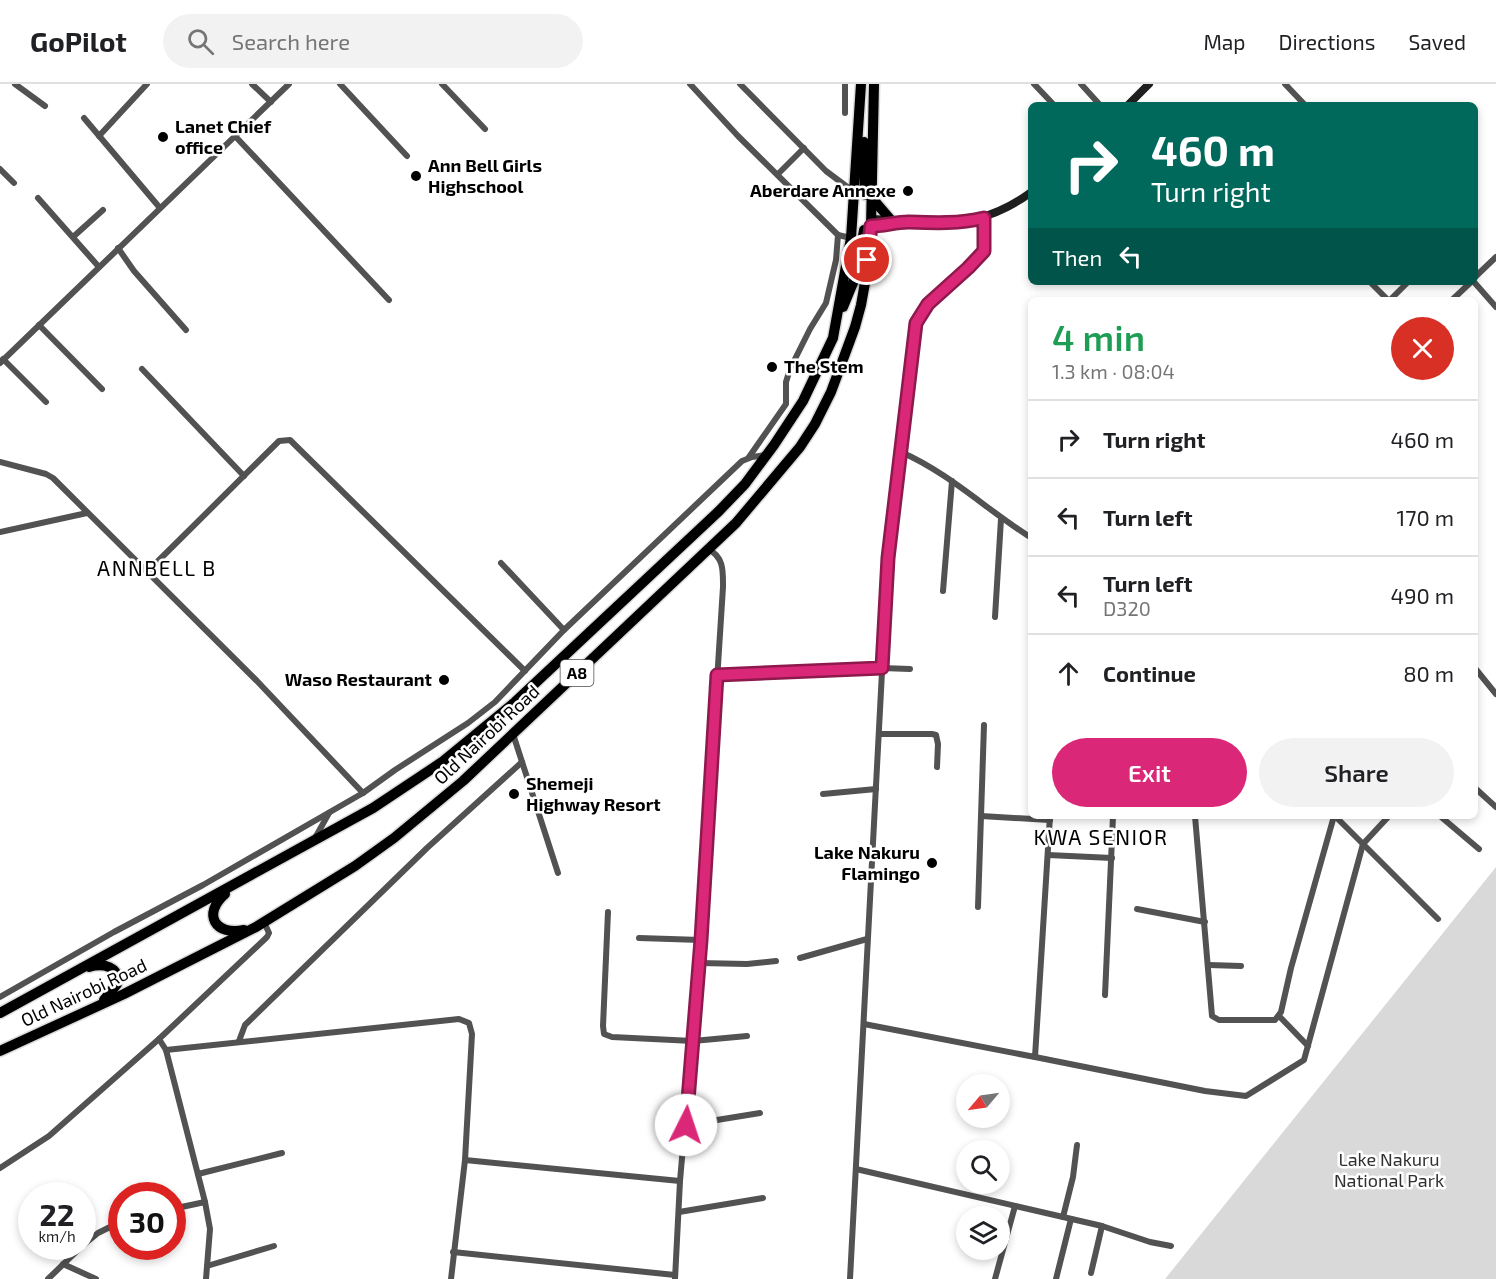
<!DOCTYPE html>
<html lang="en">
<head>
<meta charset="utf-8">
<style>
  body { margin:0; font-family:"Exo 2",sans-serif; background:#f2f2f2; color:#202124; height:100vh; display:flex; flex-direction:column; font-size:22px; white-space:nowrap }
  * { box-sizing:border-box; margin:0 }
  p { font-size:20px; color:#757577 }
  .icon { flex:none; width:33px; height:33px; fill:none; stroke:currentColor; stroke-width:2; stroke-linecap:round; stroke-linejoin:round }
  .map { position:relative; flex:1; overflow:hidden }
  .panel { position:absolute; left:1028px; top:213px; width:450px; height:522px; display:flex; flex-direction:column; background:#fff; border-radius:9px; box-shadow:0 3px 9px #0003 }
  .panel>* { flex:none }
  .top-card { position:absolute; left:1028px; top:18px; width:450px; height:183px; border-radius:9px; box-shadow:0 3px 9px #0003; background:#00695c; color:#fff; overflow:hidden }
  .needle { width:39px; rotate:241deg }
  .fabs { position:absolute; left:956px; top:990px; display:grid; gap:12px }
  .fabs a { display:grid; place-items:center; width:54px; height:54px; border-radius:50%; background:#fff; box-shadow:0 3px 9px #0003; font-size:30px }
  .speed { position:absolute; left:18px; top:1098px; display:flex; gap:12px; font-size:30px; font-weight:700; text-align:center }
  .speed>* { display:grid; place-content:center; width:78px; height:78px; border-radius:50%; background:#fff; box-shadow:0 3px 9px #0003; line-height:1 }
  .speed small { font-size:15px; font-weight:400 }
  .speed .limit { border:9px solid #d22; background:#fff; color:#111 }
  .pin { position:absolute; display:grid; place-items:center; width:51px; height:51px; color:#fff; margin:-26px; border:3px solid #fff; border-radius:50%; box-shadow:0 2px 6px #0007 }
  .me { position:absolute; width:66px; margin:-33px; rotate:4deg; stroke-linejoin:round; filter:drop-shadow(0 0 4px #0008) }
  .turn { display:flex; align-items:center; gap:21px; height:126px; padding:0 24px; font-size:27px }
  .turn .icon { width:78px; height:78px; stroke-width:2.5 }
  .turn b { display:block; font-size:42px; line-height:51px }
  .then { display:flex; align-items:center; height:57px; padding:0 24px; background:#0003; gap:12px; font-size:22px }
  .round { display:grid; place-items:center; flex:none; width:63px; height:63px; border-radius:32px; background:#f2f2f2 }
  .headline { display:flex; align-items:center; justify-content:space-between; height:102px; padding:0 24px }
  h1 { font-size:36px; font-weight:600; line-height:45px; color:#1e9e55 }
  .action { display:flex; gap:12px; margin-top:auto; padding:12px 24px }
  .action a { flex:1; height:69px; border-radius:36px; background:#db2777; color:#fff; font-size:24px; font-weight:600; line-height:69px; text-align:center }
  .action a+a { background:#f2f2f2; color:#202124 }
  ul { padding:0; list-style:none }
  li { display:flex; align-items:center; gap:18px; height:78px; padding:0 24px; border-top:2px solid #e0e0e0 }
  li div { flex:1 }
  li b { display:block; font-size:22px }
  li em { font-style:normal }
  header { display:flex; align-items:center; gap:36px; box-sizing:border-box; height:84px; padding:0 30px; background:#fff; border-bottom:2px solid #e0e0e0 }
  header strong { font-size:28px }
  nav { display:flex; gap:33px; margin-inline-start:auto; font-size:21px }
  .search { width:420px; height:54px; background:#f2f2f2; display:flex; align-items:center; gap:15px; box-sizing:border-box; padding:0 21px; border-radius:33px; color:#757577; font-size:22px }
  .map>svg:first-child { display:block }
  .green { fill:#d9d9d9 }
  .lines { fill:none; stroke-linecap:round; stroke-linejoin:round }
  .highway-casing { stroke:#dbdbdb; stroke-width:13 }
  .street { stroke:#525252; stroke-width:6 }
  .secondary { stroke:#1f1f1f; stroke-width:8 }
  .highway { stroke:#000; stroke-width:10 }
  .route-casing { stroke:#8e194d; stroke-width:15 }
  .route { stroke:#db2777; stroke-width:10 }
  .poi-dot { fill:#000; stroke:#fff; stroke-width:2 }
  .labels { text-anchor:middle; stroke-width:5; stroke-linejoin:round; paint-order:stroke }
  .shield { fill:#fff; stroke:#4c4c4c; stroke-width:1.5 }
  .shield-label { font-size:16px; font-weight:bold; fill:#000 }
  .poi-label { font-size:18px; font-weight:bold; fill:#000; stroke:#fff; text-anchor:start }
  .street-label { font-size:18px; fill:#000; stroke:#fff }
  .park-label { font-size:18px; fill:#303030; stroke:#fff }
  .quarter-label { font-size:21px; letter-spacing:1.5px; fill:#000; stroke:#fff }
</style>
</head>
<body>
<header>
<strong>GoPilot</strong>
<div class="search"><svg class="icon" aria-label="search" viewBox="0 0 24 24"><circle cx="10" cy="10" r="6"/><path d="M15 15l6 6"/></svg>Search here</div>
<nav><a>Map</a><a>Directions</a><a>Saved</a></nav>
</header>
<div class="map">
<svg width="1496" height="1195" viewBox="0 0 1496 1195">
  <rect width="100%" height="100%" fill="#fff"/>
  <path class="green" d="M1496,783v412h-331z"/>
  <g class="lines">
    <defs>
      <g id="highway">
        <path d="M864,58l1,53"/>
        <path d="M872,114l18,21"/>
        <path d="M843,223l14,-34 7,-43"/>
        <path d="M225,810c-23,20 -10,42 19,36"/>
        <path d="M89,883c14,-4 31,-1 28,17l-13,16"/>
        <path d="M0,929l373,-205 69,-46 73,-60 204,-191 26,-27 29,-39 29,-44 30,-63 18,-100 10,-154"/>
        <path d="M0,967l124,-57 132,-67 99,-61 39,-28 69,-57 273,-258 64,-76 15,-23 16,-32 24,-65 6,-22 5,-28 5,-51 3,-142"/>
      </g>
    </defs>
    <use href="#highway" class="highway-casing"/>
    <g class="street">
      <path d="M15,0l30,22"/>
      <path d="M252,0l19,18"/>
      <path d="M340,0l67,72"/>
      <path d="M442,0l43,45"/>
      <path d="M690,0l48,52 100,99 13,3"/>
      <path d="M740,0l86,87 28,21"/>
      <path d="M845,0v29"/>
      <path d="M1034,0l20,21"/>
      <path d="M1081,0l19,21"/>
      <path d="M1285,0l20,21"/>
      <path d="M84,34l76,90"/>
      <path d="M99,52l48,-52"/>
      <path d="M235,52l154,164"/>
      <path d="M0,85l14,14"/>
      <path d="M778,90l26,-26"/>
      <path d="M38,114l61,69"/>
      <path d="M73,153l30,-27"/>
      <path d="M118,164l16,23 52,59"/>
      <path d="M1474,194l22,-21"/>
      <path d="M1370,198l18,18"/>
      <path d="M1474,198l22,25"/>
      <path d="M1390,216l18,-18"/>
      <path d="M1452,216l19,-18"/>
      <path d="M39,241l63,64"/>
      <path d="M3,275l43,43"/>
      <path d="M0,279l289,-279"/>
      <path d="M142,285l102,107"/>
      <path d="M901,368c48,21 86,58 129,85"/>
      <path d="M749,373l37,-53v-22l4,-13 20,-40 16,-26 10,-43 2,-25"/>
      <path d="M0,378l46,12 7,4 204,203 106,112"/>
      <path d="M0,448l87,-19"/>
      <path d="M501,479l63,67"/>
      <path d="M147,488l132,-131 11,-1 235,231"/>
      <path d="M943,507l9,-110"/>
      <path d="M995,533l6,-98"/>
      <path d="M1474,583l22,27"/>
      <path d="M717,591l165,-7 28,1"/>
      <path d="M513,650l45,139"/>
      <path d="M879,650h53l4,1 2,9 -1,23"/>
      <path d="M1474,703l22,20"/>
      <path d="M823,710l53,-5"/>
      <path d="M981,732l69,4"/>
      <path d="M1195,732l17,200 7,4h56l6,-8 10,-44 43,-152"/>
      <path d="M1335,732l103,103"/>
      <path d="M1440,732l39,33"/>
      <path d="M315,754l14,-25"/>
      <path d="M1048,771l64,3"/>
      <path d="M978,823l6,-182"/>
      <path d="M1137,825l68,13"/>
      <path d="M608,828l-5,114 1,8 8,3 81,4 54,-5"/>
      <path d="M639,854l62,2"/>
      <path d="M800,874l67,-19"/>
      <path d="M699,879l48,1 29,-3"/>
      <path d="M1209,881l32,1"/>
      <path d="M1105,911l8,-179"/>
      <path d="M0,913l114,-65 89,-47 160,-92 32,-23 73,-47 27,-21 69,-72 178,-169 10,-4 14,-2"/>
      <path d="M1279,932l29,30"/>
      <path d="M864,940l171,33 15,-241"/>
      <path d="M159,955l7,11 39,152 5,27 -4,50"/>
      <path d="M239,957l6,-16 182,-177 95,-86"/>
      <path d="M166,966l293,-31 10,4 3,11 -7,126 -14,119"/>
      <path d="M1035,973l170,34 41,5 58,-36 59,-216 26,-28"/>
      <path d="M686,1041l74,-12"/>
      <path d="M465,1076l215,21"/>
      <path d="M0,1084l49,-32 110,-97 108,-102 2,-4 -5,-11"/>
      <path d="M856,1085l246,57 48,16 21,4"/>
      <path d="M198,1090l84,-21"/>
      <path d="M172,1125l33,-7"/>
      <path d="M679,1128l84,-14"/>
      <path d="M1063,1133l10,-40 4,-32"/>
      <path d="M82,1162l16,-13 24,-12"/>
      <path d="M453,1168l222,23"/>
      <path d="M63,1180l33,15"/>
      <path d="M207,1182l67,-20"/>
      <path d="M1091,1189l11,-47"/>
      <path d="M48,1195l34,-33"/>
      <path d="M675,1195l5,-98 19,-218 24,-376c0,-16 1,-30 -15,-38"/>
      <path d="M850,1195l38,-721 28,-235 12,-19 40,-35 16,-18v-33"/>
      <path d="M995,1195l20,-73"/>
      <path d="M1056,1195l15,-60"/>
    </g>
    <g class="secondary">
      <path d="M1128,21l21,-21"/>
      <path d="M871,135c19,0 38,4 57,5 37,1 72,-9 102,-31"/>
      <path d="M871,142l31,-3"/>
    </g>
    <use href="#highway" class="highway"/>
  </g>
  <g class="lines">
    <defs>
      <path id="route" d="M686,1041l15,-185 16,-265 165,-7 6,-110 28,-235 12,-19 40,-36 16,-17v-33c-26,6 -49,5 -76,4 -12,0 -25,4 -37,4l-4,34"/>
    </defs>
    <use href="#route" class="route-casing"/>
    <use href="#route" class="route"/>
  </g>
  <g class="poi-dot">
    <circle cx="163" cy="53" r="6"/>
    <circle cx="416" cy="92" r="6"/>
    <circle cx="908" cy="107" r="6"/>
    <circle cx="772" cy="283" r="6"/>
    <circle cx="444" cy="596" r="6"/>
    <circle cx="514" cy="710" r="6"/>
    <circle cx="932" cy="779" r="6"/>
  </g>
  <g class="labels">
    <rect class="shield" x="560.5" y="576" width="33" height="26" rx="4.5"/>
    <g class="shield-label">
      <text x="577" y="595">A8</text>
    </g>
    <g class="poi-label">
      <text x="175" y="49">Lanet Chief<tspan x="175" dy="21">office</tspan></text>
      <text x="428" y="88">Ann Bell Girls<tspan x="428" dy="21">Highschool</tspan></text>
      <text x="896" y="113" text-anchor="end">Aberdare Annexe</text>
      <text x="784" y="289">The Stem</text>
      <text x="432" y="602" text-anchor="end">Waso Restaurant</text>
      <text x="526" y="706">Shemeji<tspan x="526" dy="21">Highway Resort</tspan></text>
      <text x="920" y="775" text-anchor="end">Lake Nakuru<tspan x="920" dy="21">Flamingo</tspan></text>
    </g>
    <g class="street-label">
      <text transform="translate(487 651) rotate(-43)" y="6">Old Nairobi Road</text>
      <text transform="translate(84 909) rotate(-25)" y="6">Old Nairobi Road</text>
    </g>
    <g class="park-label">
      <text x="1389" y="1082">Lake Nakuru<tspan x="1389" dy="21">National Park</tspan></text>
    </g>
    <g class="quarter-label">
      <text x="157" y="492">ANNBELL B</text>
      <text x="1101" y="761">KWA SENIOR</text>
    </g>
  </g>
</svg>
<div class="fabs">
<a><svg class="needle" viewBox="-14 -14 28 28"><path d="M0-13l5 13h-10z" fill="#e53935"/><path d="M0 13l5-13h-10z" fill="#757577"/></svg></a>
<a><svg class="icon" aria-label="search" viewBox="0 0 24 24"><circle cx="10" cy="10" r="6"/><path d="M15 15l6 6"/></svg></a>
<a><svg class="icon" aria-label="layers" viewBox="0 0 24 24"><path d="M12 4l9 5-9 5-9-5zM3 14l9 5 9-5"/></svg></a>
</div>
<div class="speed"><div>22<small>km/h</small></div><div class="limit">30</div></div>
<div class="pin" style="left:867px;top:176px;background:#d93025"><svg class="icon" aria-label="arrive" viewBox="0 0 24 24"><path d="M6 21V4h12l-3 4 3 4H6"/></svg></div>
<svg class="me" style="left:686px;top:1041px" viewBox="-20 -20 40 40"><circle r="19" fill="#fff"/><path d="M0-13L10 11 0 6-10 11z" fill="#db2777"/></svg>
<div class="top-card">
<div class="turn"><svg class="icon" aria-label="right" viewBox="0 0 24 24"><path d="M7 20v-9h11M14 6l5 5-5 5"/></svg><div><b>460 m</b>Turn right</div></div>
<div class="then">Then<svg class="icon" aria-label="left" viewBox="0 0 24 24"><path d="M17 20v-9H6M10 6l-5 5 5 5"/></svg></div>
</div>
<section class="panel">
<div class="headline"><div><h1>4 min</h1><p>1.3 km · 08:04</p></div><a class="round" style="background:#d93025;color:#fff"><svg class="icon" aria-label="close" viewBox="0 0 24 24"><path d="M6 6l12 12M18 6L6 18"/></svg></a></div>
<ul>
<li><svg class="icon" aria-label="right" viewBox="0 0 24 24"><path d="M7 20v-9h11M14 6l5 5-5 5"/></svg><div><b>Turn right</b></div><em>460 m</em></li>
<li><svg class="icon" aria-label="left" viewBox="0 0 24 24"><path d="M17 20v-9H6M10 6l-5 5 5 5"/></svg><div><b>Turn left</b></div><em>170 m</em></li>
<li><svg class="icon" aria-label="left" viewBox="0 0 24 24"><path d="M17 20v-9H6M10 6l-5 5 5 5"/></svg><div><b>Turn left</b><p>D320</p></div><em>490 m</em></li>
<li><svg class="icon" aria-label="ahead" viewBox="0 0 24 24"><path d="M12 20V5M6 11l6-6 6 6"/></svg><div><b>Continue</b></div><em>80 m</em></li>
</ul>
<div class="action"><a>Exit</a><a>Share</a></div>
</section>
</div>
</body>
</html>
